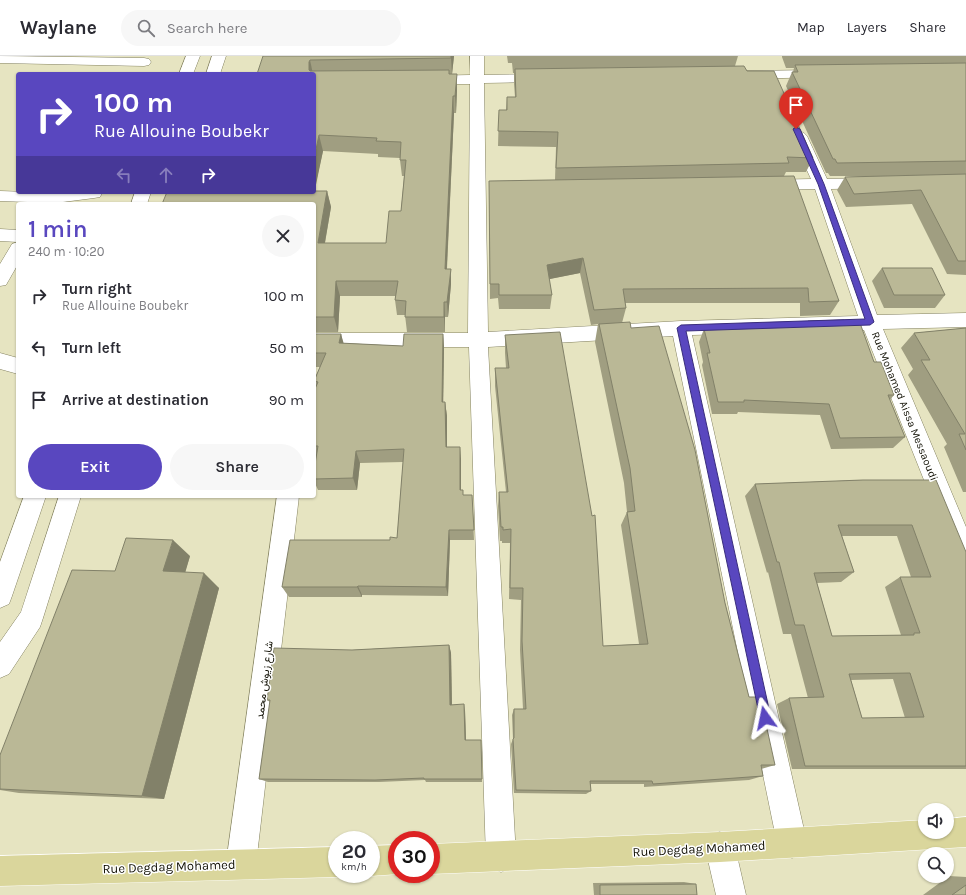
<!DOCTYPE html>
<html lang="en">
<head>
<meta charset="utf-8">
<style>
  body { margin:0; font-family:Karla,Vazirmatn,sans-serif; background:#f7f7f7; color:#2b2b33; height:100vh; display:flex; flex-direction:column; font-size:15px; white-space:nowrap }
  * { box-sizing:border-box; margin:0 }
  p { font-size:13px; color:#7c7c81 }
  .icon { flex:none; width:22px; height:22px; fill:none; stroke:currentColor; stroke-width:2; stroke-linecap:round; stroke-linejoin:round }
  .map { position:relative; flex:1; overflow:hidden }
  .drawer { position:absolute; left:16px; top:146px; width:300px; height:296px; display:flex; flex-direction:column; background:#fff; border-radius:4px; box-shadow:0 1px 3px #0004 }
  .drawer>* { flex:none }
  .hud { position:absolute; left:16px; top:16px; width:300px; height:122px; border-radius:4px; box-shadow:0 1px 3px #0004; background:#5947bf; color:#fff; overflow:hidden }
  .fabs { position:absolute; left:918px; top:747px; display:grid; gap:8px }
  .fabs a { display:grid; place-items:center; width:36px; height:36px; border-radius:50%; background:#fff; box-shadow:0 1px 3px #0004; font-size:20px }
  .speed { position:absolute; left:328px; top:775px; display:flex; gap:8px; font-size:20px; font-weight:700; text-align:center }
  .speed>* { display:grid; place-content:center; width:52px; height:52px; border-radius:50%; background:#fff; box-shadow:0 1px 3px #0004; line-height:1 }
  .speed small { font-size:10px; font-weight:400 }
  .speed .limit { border:6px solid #d22; background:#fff; color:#111 }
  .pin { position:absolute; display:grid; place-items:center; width:34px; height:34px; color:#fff; margin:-41px -17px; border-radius:50% 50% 50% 0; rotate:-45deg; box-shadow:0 0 4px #0007 }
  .pin .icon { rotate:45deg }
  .me { position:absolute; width:44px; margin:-22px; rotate:348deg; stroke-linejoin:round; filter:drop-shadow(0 0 3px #0008) }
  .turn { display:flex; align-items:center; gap:14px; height:84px; padding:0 12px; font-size:18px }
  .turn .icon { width:52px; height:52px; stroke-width:2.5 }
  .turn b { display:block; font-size:28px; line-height:34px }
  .lanes { display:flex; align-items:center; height:38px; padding:0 12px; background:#0003; justify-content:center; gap:20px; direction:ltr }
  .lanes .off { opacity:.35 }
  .round { display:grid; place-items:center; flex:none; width:42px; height:42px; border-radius:21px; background:#f7f7f7 }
  .summary { display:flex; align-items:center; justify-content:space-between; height:68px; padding:0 12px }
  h1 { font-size:24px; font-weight:600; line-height:30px; color:#5947bf }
  .button { display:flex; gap:8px; margin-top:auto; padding:8px 12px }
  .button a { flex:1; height:46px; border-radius:24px; background:#5947bf; color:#fff; font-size:16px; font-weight:600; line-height:46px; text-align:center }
  .button a+a { background:#f7f7f7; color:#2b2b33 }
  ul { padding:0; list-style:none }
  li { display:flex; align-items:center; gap:12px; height:52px; padding:0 12px }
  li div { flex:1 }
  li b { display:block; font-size:15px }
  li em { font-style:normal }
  header { display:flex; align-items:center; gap:24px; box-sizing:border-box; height:56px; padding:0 20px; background:#fff; border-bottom:1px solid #e1e1e2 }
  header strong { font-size:19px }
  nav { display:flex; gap:22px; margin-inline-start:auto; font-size:14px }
  .search { width:280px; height:36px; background:#f7f7f7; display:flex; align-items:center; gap:10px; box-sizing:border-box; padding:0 14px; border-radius:22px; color:#7c7c81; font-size:15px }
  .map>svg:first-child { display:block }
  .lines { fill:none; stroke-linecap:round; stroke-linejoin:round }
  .minor-casing { stroke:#848261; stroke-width:1 }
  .major-casing { stroke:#fff; stroke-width:1 }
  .minor { fill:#fff; fill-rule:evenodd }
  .major { fill:#dad69c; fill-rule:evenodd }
  .wall { fill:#a09e81; fill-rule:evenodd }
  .shaded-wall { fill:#828169 }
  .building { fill:#bab896; stroke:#828169; fill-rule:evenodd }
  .route { fill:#5947bf; stroke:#3a2e7c }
  .labels { text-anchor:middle; stroke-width:3; stroke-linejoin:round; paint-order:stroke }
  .street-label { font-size:11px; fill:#131206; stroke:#fff }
  .near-street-label { font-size:13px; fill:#131206; stroke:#fff }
</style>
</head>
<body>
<header>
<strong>Waylane</strong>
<div class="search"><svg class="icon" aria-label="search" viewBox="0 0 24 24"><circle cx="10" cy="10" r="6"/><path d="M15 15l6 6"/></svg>Search here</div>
<nav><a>Map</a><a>Layers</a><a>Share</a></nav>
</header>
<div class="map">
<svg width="966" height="839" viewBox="0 0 966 839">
  <rect width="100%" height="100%" fill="#e6e4c1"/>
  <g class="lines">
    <defs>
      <g id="minor">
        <path d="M0,0l144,2 5,1 2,3 -2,3 -5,1 -144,-3z"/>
        <path d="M186,0h14l-7,18h-14z"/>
        <path d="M212,0h14l-6,18h-14z"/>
        <path d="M470,0h14v19l61,-1 5,1 2,3 -2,3 -5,1 -61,1 4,249 193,-11 177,-5 -43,-127 -48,1 -6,-1 -2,-4 2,-4 6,-1 44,-1 -20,-43 3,-3 5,-2 5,2 3,3 20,43 44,-1 6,1 2,4 -2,4 -6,1 -40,1 46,126 89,-2v14l-83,2 83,198v39l-8,-3 -4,-8 -90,-225 -172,5 115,508 -5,10 -10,5 -10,-5 -5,-10 -104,-507 -185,11 28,510 -5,10 -10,5 -10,-5 -5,-10 -17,-510h-155v-14h154l2,-249h-43l-5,-1 -2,-3 2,-3 5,-1 43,-1z"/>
        <path d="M821,14l5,1 2,3 -2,3 -81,2 -5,-1 -2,-3 2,-3 5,-1z"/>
        <path d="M0,135l55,2 47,-1v1l-2,4 -6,1 -39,5 -55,-2z"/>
        <path d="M135,136h16l-4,12h-16z"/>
        <path d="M0,173l18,1v12l-18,-1z"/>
        <path d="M18,186v22l-12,21 -6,1v-22l12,-20z"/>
        <path d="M0,297l18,5v16l-18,-5z"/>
        <path d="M24,440h22l-34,100 -3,8 -9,4v-46z"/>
        <path d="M59,440h22l-38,122 -3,9 -31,47 -9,4v-36l21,-30z"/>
        <path d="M277,440h22l-43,368 -5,10 -10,5 -10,-5 -5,-10z"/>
        <path d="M720,776l10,5 5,10 11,48h-30l-11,-48 5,-10z"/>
      </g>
      <g id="major">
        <path d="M966,761v30l-246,15 -289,12v-30l289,-12 205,-12v12h22v-13z"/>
        <path d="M397,789v29h2l-28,2 -4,-2h4v-28z"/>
        <path d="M337,791v27h7l-7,3 -337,9v-30z"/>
      </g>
    </defs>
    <use href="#minor" class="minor-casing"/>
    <use href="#major" class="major-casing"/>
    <use href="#minor" class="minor"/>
    <use href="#major" class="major"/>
  </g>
  <g class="wall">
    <path d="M263,0h191l-2,18 5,16 -1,23h-2l-7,156h4v15l-3,33h-3v15h-38l-2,-17h-8l-2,-15v-4h-55l-2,36h-24v-140zM323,95l55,3v3l22,1v2l2,16h2l-3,35 -15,32h-61l6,-36 -4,-16h-13z"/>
    <path d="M507,0h231l-3,10 12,5 66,87 -7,14h-20l-2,4 55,125 -9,14 -30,1v-13h-175l1,5 -4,15 9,5 94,275 24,94 26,68 -14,4 2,7 -14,4 -105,7v-3h-53v7l-5,3 -72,-1 -3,-49 2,-5 -1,-24 2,-6h9l-3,-59 1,-50 -12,-1 1,-56h-8v-2h-2l-2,-35 1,-14h7l-11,-106v-18h11l-1,-15v-18l98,311 36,-2 -18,-119 6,-13 -3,-29 -29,-141 3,-18 -7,1 -11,-52 -31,6 3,16 -2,14h-51l-1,-11 -8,1 -1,-118 66,-1 1,-33 -58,-1 1,-36h7l1,-13h8l-1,-13v-11h-1l-1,-10h-4z"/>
    <path d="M782,0h184v219l-19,-1 -35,-70 -66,3 -9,-17 8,-13 20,-1h-35l-2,-3h-2l-40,-87 6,-14h1l1,-4h-8l-4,-11z"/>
    <path d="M882,212l63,27 -10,13h-51l-12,-27z"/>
    <path d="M808,265l37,2 29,39 20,33 -4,5 15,37 -12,11 -62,1 -11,-34 -82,-3 -1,2h-25l-10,-49 1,-3 -4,-20 5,-13 103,-6z"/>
    <path d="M966,272v164h-3l-19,-45 3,-3 -39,-69 5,-6 -12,-21 13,-15z"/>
    <path d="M314,278h27l2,9 60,3 40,-12 1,14 -1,54h2l2,14v31h13l1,43 2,5h9l2,45h-24l-2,56 -86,-1v2h-73l-7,-10 108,-47 7,-2 6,-76 -43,1 -3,27h-39l-4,-9v-11l2,-11h-2v-68l2,-5 -2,-5 6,-14h-6z"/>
    <path d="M863,424l103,72v217h-174l-15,-65 12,-6h19l-17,-64h-8l-15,-62 -1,1 -22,-77 10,-12zM842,480h55l14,41h-11l-15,10 16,48 -69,1 -15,-53 24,-1 13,-10zM893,623l12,39h-43l-11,-38z"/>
    <path d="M190,500l-5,16 34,16 -55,211 -145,-6 -19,-3v-35l115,-184z"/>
    <path d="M449,589l2,8 1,52 13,5 1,30h15l1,42h-56l-1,-2 -46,2h-111l-9,-3 11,-77 -3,-2 85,-50z"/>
    <path d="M949,820l17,1v18h-43z"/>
    <path d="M684,826l12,2 1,11h-103l-1,-12z"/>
  </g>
  <g class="shaded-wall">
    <path d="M451,0h3l-2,18 -1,-16z"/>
    <path d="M310,4l3,14 -4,-4v-8z"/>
    <path d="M457,18v16l-1,23 -1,-17z"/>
    <path d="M453,40l1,17 -8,171 -1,-15z"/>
    <path d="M319,79l4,16 -11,53 2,-12v-33z"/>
    <path d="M327,135l4,16 -9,52 -4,-16z"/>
    <path d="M583,202l-3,15 -35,7 2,-15z"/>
    <path d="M451,213v15l-3,33 -1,-15z"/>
    <path d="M336,225l4,15 -2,36 -4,-15z"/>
    <path d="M444,246l1,15v15l-1,-15z"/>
    <path d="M341,278l4,14 -6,-5z"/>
    <path d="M443,278l1,14 -1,68 -1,-14z"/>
    <path d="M445,346l2,14v44l-1,-13z"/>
    <path d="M460,391l1,12v43l-1,-12z"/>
    <path d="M356,395l4,12 -3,27 -4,-12z"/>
    <path d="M449,474l1,10 -2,56 -2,-9z"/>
    <path d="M173,484l17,16 -9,31 -18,-16z"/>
    <path d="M204,517l15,15 -55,211 -22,-3z"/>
    <path d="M358,530l4,9v2l-5,-10z"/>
    <path d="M449,589l2,8 1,57 -2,-5z"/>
    <path d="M464,648l1,6 1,34 -1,-4z"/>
  </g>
  <g class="building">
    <path d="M263,0h188v2l-141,2 -1,2v8l1,1 139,-1v4h8l-2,22h-2l-8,173h6l-4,33h-3v15h-39l1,-16 -11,-1 3,-19h-62l-2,36h-20v-113h-152l5,-12h147v-1h13l-9,52h68l3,-32h12l5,-51h-6l1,-18 -25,-1 1,-3 -58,-3 -5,24v-85h-57z"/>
    <path d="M966,7v98l-129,2 -2,-4h-2l-41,-87h6l-3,-7z"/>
    <path d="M744,10l3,5h27l39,87 -26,-1 2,6 -233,5 2,-36 -60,-1 1,-21h8v-13h9l-1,-28z"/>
    <path d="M966,118v87h-8l-37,-71 -67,4 -9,-17z"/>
    <path d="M794,120l45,125 -30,1 -1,-14 -185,1 3,19 -32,2 -11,-52 -36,7 5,30h-53v-11h-9l-1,-103z"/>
    <path d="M882,212h50l13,27h-51z"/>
    <path d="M844,264l1,3h15l14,39h7l13,33h-6l17,42 -65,1 -11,-34 -85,-4v2h-26l-11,-49h3l-6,-24 105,-6 -1,-2z"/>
    <path d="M630,266l1,6 28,-2 36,124 30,153 24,94h11l15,68h-14l2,11 -110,8 -1,-3h-62l1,10 -75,-1 -3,-51 1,-1v-29h12l-4,-68 1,-53h-13l1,-59 -8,1v-3h-2l-2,-35h9l-13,-124h14l-4,-33 55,-3 32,184 3,-1 8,131 45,-2 -21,-132 8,-1 -5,-43 -31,-144z"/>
    <path d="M966,272v122l-7,-16h6l-44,-74h9l-16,-27z"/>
    <path d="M314,278h27l-2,9 64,3 1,-12h39l-1,68h3l1,45h14v43h3v5h9l2,35h-25l-3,57 -88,-1 -1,1h-75l8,-47h100v-3l7,1 7,-89 -48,2 -3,27 -39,1v-9l4,-24h-4v-55l4,-9 -4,-1 12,-28h-12z"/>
    <path d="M863,424h73l30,72v214h-161l-16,-68 35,-1 -20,-72h-9l-16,-63h-2l-22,-78zM838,469h74l19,52h-31l20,56h-6v2l-82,1 -18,-63 40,-1zM910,617l14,44 -62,1 -13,-44z"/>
    <path d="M126,482l47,2 -10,31 41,2 -62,223 -142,-7v-34l72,-185 43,1z"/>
    <path d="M449,589l1,60 14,-1 1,36h16l1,39h-58v-1l-49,2 -116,-1 11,-79h-3l7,-52 78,2z"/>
    <path d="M696,828l1,11h-97v-10z"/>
    <path d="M966,829v10h-14z"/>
  </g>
  <path class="route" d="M796,71l4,2 24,55 50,138 -4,3 -184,6 85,387 -2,4 -4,2 -4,-2 -1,-4 -83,-390 4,-3 184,-6 -47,-135 -25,-55z"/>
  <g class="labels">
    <g class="street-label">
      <text transform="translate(905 350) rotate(68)" y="4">Rue Mohamed Aissa Messaoudi</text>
      <text transform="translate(264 624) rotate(-83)" y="4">شارع زيوش محمد</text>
    </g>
    <g class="near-street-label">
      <text transform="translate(699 792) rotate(-3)" y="5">Rue Degdag Mohamed</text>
      <text transform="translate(169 810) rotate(-2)" y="5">Rue Degdag Mohamed</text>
    </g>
  </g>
</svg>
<div class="fabs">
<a><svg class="icon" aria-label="sound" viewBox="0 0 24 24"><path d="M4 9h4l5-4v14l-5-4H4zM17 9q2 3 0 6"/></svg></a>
<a><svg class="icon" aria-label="search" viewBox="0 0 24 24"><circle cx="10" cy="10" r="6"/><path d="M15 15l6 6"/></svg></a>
</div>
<div class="speed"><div>20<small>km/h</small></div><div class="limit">30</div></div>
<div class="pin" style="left:796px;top:73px;background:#d93025"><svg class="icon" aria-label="arrive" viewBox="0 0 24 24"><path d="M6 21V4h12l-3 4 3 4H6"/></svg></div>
<svg class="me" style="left:765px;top:662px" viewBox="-20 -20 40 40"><path d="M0-17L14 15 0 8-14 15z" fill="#5947bf" stroke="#fff" stroke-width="4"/></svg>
<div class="hud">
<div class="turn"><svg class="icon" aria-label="right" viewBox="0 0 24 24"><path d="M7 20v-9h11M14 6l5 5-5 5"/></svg><div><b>100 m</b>Rue Allouine Boubekr</div></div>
<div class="lanes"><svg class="icon off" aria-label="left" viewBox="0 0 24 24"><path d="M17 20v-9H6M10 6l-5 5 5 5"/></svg><svg class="icon off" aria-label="ahead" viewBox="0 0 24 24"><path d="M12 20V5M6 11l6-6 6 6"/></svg><svg class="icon" aria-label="right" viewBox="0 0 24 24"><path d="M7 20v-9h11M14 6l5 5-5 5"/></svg></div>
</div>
<section class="drawer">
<div class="summary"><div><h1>1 min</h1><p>240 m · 10:20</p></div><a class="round"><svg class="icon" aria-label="close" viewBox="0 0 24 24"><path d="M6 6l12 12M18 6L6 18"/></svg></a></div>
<ul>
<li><svg class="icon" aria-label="right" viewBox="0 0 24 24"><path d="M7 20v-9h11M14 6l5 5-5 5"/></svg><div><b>Turn right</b><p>Rue Allouine Boubekr</p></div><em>100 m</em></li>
<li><svg class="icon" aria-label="left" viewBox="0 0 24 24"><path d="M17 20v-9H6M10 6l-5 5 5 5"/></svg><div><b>Turn left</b></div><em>50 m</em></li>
<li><svg class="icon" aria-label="arrive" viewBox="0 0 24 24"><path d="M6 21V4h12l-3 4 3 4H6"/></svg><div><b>Arrive at destination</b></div><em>90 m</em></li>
</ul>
<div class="button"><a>Exit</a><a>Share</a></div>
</section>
</div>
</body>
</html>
